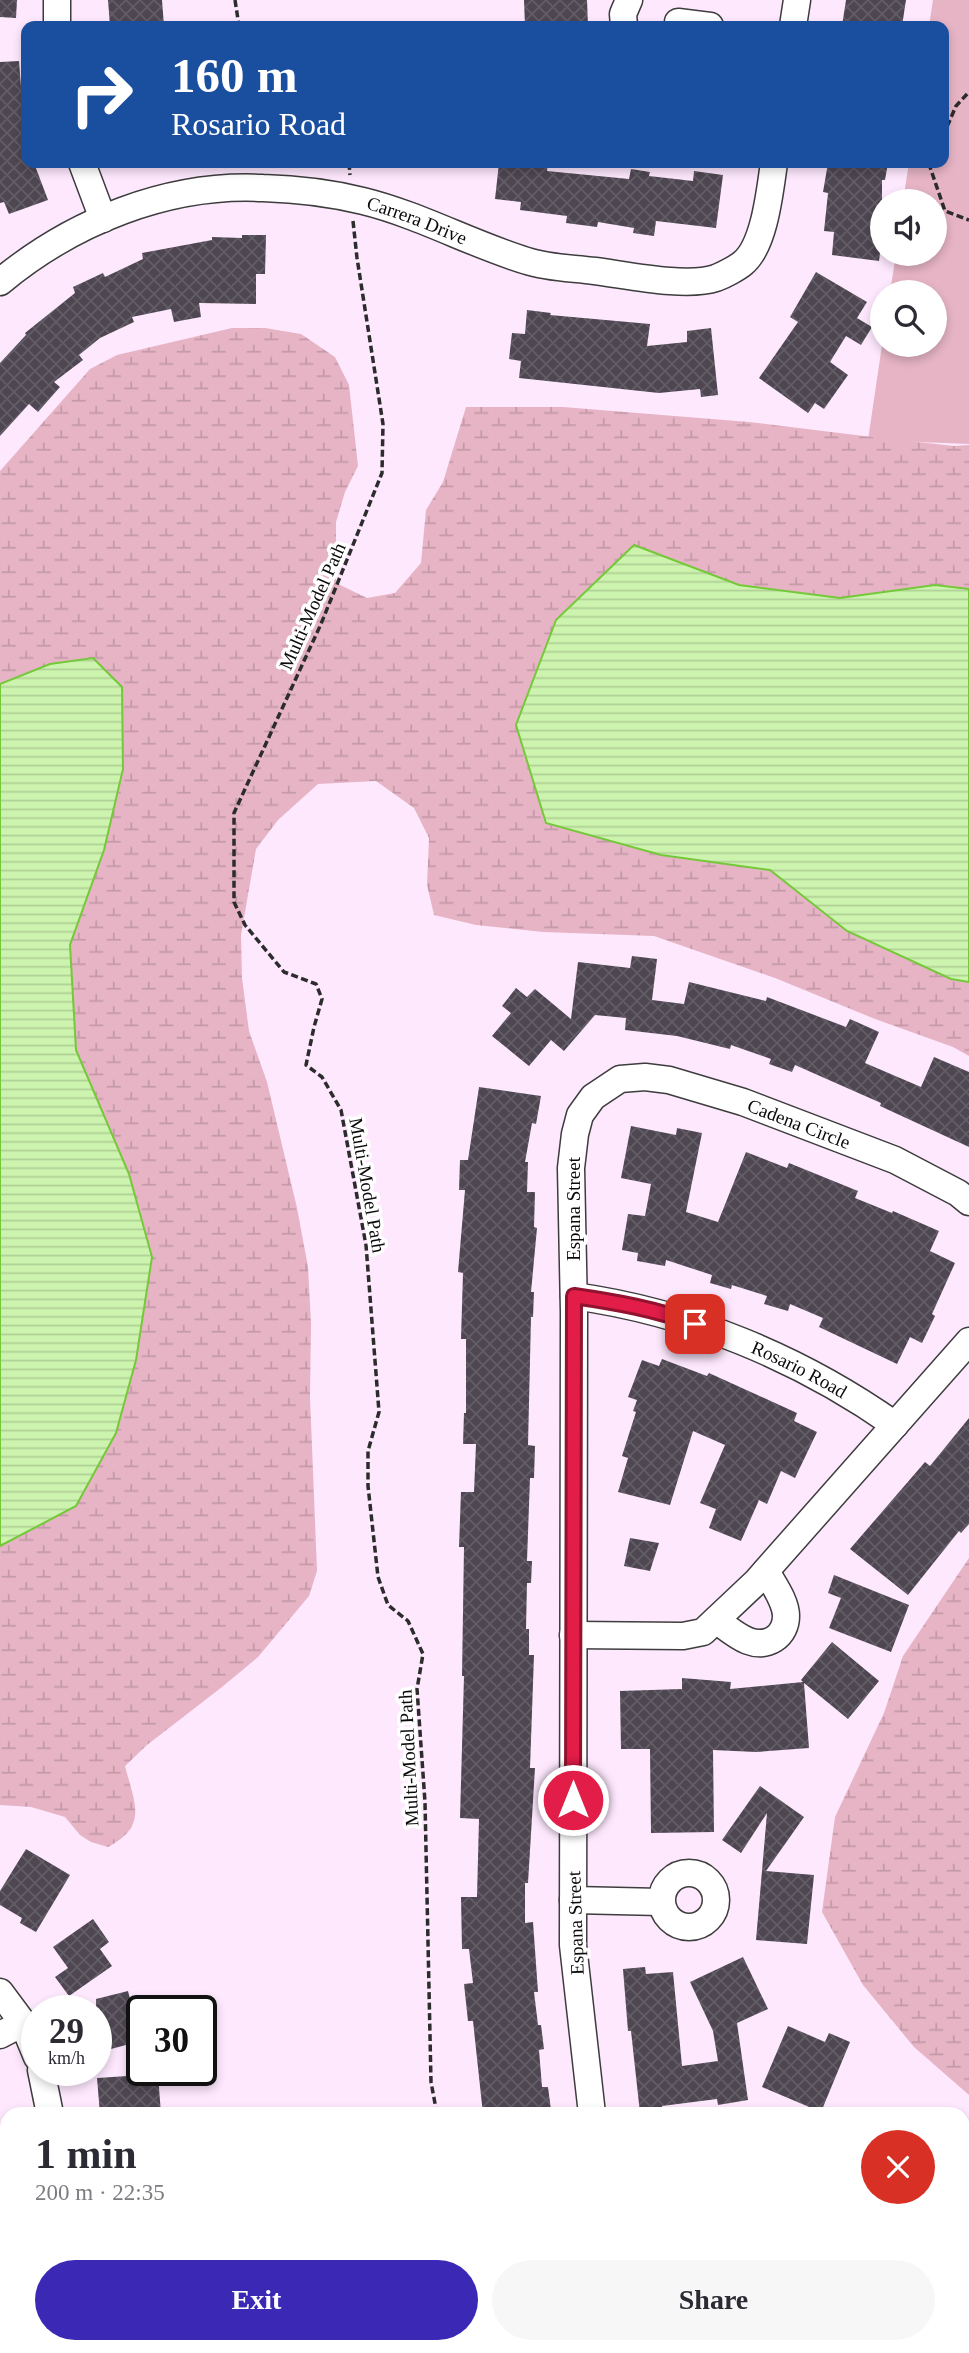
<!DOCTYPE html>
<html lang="en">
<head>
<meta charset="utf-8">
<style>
  body { margin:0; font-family:Georgia,serif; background:#f7f7f7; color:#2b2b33; height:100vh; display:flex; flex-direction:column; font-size:26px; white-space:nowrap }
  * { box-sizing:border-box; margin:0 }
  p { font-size:23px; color:#7c7c81 }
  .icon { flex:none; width:38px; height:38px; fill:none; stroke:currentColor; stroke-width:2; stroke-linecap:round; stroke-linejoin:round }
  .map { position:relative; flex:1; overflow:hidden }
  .side { position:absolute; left:0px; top:2107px; width:970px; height:247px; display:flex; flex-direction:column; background:#fff; border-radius:21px 21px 0 0; box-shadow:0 4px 10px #0003 }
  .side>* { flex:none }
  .banner { position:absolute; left:21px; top:21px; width:928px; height:147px; border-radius:14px; box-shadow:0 4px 10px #0003; background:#1a4fa0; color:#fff; overflow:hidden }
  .tools { position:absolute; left:870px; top:189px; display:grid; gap:14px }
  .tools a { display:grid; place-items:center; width:77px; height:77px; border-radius:50%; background:#fff; box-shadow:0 4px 10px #0003; font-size:35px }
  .speed { position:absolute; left:21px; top:1995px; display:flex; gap:14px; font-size:35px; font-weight:700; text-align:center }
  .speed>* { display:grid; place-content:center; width:91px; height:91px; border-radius:50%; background:#fff; box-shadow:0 4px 10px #0003; line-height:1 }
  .speed small { font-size:18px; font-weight:400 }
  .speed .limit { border:4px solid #111; border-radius:10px; background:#fff; color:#111 }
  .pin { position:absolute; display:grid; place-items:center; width:60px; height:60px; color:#fff; margin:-30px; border-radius:14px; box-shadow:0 4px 10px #0006 }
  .me { position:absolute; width:77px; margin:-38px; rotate:0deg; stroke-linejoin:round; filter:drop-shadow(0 0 5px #0008) }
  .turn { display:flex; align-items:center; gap:24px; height:147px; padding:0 35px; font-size:32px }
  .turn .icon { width:91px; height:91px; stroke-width:2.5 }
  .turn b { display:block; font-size:49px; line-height:60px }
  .round { display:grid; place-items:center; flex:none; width:74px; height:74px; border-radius:37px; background:#f7f7f7 }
  .head { display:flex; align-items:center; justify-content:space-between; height:119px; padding:0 35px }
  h1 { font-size:42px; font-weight:800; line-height:52px }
  .button { display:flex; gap:14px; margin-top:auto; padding:14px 35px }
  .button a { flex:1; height:80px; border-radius:42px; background:#3b28b5; color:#fff; font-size:28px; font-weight:800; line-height:80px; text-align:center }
  .button a+a { background:#f7f7f7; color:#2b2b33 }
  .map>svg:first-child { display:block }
  .grass { fill:#e6b4c5 }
  .wetland { fill:url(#wetland-marsh) }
  .water { fill:url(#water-rules); stroke:#75c839; stroke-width:2 }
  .building { fill:url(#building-cross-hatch) }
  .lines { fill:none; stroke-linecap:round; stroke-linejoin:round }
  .street-casing { stroke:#3d3d3d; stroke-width:29 }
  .path { stroke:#2c2c2c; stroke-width:3.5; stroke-dasharray:7 3.5; stroke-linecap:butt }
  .street { stroke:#fff; stroke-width:26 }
  .route-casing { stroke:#92132f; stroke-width:18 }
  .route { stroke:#e11d48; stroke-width:12 }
  .labels { text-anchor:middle; stroke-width:7; stroke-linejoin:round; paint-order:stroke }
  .street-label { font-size:19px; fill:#0a0a0a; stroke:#fff }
</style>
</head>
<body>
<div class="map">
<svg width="969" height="2353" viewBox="0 0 969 2353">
  <defs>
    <pattern id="wetland-marsh" width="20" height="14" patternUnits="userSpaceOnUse" patternTransform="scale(1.75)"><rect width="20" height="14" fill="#e6b4c5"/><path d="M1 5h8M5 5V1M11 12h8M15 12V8" fill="none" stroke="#c499a8"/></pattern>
    <pattern id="water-rules" width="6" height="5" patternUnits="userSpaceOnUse" patternTransform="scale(1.75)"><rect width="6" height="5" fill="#cdf4af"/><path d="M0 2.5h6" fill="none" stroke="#afd095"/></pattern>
    <pattern id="building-cross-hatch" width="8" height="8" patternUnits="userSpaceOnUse" patternTransform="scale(1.75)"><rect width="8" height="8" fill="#4e4752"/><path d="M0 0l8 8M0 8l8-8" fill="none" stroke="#635d66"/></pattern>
  </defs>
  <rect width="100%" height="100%" fill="#fee8fe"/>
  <path class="grass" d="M933,0h36v444l-101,-4 14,-95h52v-53h-44l6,-38h38v-53h-31l6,-38h34v-137h-14z"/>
  <g class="wetland">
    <path d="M232,328h33l36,6 34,23 14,28 9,81 -13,26 -9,30v61l31,15 28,-5 26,-30 5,-53 17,-28 23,-75h97l186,15 123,15 82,9 15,-1v144l-34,-4 -95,13 -101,-13 -105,-40 -88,278 115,32 109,15 77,61 104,48 18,3v74l-16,-9 -78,-28 -100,-41 -121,-42 -111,-4 -67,-7 -42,-10 -7,-30 2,-47 -15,-30 -38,-27 -58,3 -40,36 -22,29 -15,86 1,43 7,53 18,51 30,126 11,59 3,56 -1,74 7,174 -8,25 -51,61 -36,30 -75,58 -22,21c9,36 24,60 -17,81l-17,-5 -11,-7 -15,-18 -34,-10 -31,-2v-259l76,-40 60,-146 16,-103 -23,-83 -53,-124 -6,-105 34,-95 19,-81 -1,-82 -72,-23 -50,20v-213l90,-102 27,-14z"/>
    <path d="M969,1558v537l-55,-48 -51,-62 -41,-73 13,-95 49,-104 19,-57z"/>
  </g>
  <g class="water">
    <path d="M634,545l105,40 101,13 95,-13 34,4v393l-18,-3 -104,-48 -77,-61 -109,-15 -115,-32 -30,-98 40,-105z"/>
    <path d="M93,658l29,29 1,82 -19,81 -34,95 6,105 53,124 23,83 -16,103 -20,73 -40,73 -76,40v-862l50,-20z"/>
  </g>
  <g class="building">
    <path d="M0,0h17l-1,18 -16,-1z"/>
    <path d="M108,0h54l2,26h-54z"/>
    <path d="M524,0h63l1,26h-63z"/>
    <path d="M846,0h60l-4,26h-60z"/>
    <path d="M19,61l2,26 5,27v4l-5,1 5,26v18h8l14,37 -39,14 -5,-12 -4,1v-141z"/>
    <path d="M499,163h49l-1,8 82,8 2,-10 19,3 -1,4 44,5 1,-10 29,4 -7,53 -60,-7 -2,15 -21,-3 1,-5 -36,-6 -1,5 -31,-4 1,-7 -47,-6 1,-8 -26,-3z"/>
    <path d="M828,163h60l-3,17h-3v59l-3,22 -47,-6 2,-23 -10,-1 4,-38 -5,-1z"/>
    <path d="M242,235h24l-1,39h-9v30l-57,-1 2,14 -27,5 -3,-13 -39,8 2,5 -34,16 -21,17 4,5 -29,22 6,5 -22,25 -9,-8 -29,32v-73l26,-28 -1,-2 50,-40 -2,-6 30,-14 2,4 38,-18 -1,-6 70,-13v-3l30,1z"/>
    <path d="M816,272l51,30 -10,16 15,9 -11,18 -15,-9 -16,26 18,13 -24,34 -9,-6 -7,10 -49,-35 39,-56 -8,-5z"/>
    <path d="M527,310l24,3 -1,2 100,9 -3,22 40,-4v-11l24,-3 7,67 -17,2 -1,-8 -41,4 -140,-15 2,-17 -12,-2 3,-26 13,1z"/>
    <path d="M632,956l25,3 -5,41 32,4 5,-22 77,19 1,-4 79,30 4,-8 29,13 -14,31 56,24 13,-30 35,15v75l-89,-41 1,-3 -86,-38 -3,7 -23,-8 2,-5 -40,-14 -1,4 -53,-13 -52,-6 1,-12 -31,-3 -31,36 -13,-11 -22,26 -37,-30 19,-23 -9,-7 14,-18 11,9 8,-8 36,30 7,-57 52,6z"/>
    <path d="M479,1087l62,9 -5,28 -4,-1 -7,39h3l-1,30h8l-1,35 3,1 -6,64h3l-1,25h-2l-3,128 7,1 -1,32h-4l-3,83h5l-1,22h-4l-1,46h3v26h5l-4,113h5l-7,115h-3v40l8,-1 5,70h-4l4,33h3l3,24 -5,1 3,37h6l3,23 -6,1v3h-62l-10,-93h-5l-4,-37 9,-1 -4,-34h-7l-1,-52h16l2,-78 -19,-1 4,-142h-2l2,-129h-5l2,-55h13l2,-48h-13l1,-31h2v-74h-5l2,-66 -5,-1 7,-82h-6l1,-30h8z"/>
    <path d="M631,1126l45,9 1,-7 25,5 -16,79 32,10 28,-70 41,16 2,-5 69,28 -3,7 37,15 1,-2 46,20 -9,20 25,12 -23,51 3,2 -13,27 -12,-6 -13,27 -78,-37 4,-9 -33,-14 -2,7 -24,-7 3,-8 -35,-11 -1,4 -21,-6 2,-8 -46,-15 -1,6 -28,-5 1,-8 -16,-3 6,-36 17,2 6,-32 -30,-6z"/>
    <path d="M662,1359l45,17 2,-3 88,40 -3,8 23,11 -22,46 -14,-7 -14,33 -8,-4 -18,41 -32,-13 7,-19 -16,-6 25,-58 -32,-14 -23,74 -52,-13 10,-34 -6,-2 14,-44 -3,-1 4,-11 -9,-3 14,-37 17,6z"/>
    <path d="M969,1418v106l-8,9 -2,-2 -51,64 -58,-46 75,-87 5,4z"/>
    <path d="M630,1538l29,5 -9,28 -26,-5z"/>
    <path d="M834,1575l75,30 -18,47 -62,-24 12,-30 -13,-5z"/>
    <path d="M832,1642l47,39 -31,38 -44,-36 5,65 -53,4 -43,-2 1,82 -63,1 -1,-84h-29l-1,-58 62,-2v-11l49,4 -1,7 73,-7 -2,-2z"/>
    <path d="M760,1786l44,31 -38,54 48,4 -7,69 -51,-4 11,-127 -26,40 -19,-13z"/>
    <path d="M26,1849l44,26 -34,57 -16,-9 2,-5 -22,-13v-14z"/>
    <path d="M93,1919l16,23 -9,7 12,17 -43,30 -14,-19 13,-9 -15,-21z"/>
    <path d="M743,1957l25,52 -31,14 11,77 -30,5 -1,-6 -55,7v4l-22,3 -9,-82h-3l-5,-62 22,-2 1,7 27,-2 9,94 36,-5 -5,-30 -23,-49z"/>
    <path d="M128,1991l13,50 -45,12v-54z"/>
    <path d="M788,2026l37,16 4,-9 21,9 -29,70 -59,-25z"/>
    <path d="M158,2074l3,40h-61l-3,-36z"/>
  </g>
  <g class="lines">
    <defs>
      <g id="street">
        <path d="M57,0v26"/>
        <path d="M678,22l32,4"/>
        <path d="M624,26l-1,-12 6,-14"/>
        <path d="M793,26l4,-26"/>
        <path d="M82,163l21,56"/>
        <path id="s1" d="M0,282c72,-60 168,-99 263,-94 33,1 68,5 100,13 57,14 108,43 164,60 21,7 45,7 68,10 32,4 91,17 121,7 8,-3 21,-10 27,-15 22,-18 27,-74 31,-100"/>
        <path id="s2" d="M574,1296c115,16 226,62 321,129"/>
        <path d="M716,1620c17,12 37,32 58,19 8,-5 12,-14 12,-23 0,-15 -13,-32 -20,-45"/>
        <path d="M573,1635l110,1 20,-4 53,-50 213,-241"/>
        <circle cx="689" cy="1900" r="27"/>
        <path d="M573,1900l88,2"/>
        <path d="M0,1992l23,31 14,34"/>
        <path d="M0,2035l23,-12"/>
        <path d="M41,2070l9,44"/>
        <path id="s3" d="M592,2114l-19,-169 1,-633 -3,-144 4,-34 5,-19 13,-18 27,-18 25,-2 24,3 74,22 152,58 63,33 11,9"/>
        <path d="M618,2347l1,6"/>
        <path d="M66,2353v-6"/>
        <path d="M890,2353l3,-6"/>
      </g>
    </defs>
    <use href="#street" class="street-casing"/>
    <g class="path">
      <path d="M235,0l4,26"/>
      <path d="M943,136l13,-30 13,-14"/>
      <path d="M349,163l1,12"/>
      <path d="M931,163l-1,4 15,44 24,9"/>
      <path d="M353,221l4,37 26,166 -1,49 -61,151 -87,189v89l11,23 39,47 32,12 6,15 -8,28 -8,38 16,12 19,33 25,135 13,167 -11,39v35l10,91 10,28 20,16 15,33 -6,35 8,113 6,280 6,32"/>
      <path d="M469,2347l1,6"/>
    </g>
    <use href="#street" class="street"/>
  </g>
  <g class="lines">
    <defs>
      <path id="route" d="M573,1800l1,-504c41,6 82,13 121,28"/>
    </defs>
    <use href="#route" class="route-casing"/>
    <use href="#route" class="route"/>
  </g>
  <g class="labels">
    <g class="street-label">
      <text dy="7" stroke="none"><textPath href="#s1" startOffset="444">Carrera Drive</textPath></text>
      <text transform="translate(312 606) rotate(-66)" y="7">Multi-Model Path</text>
      <text dy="7" stroke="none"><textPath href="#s3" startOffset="1242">Cadena Circle</textPath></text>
      <text transform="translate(368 1185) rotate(80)" y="7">Multi-Model Path</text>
      <text transform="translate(573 1209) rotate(-90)" y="7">Espana Street</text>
      <text dy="7" stroke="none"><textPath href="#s2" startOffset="238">Rosario Road</textPath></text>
      <text transform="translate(408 1758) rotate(-93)" y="7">Multi-Model Path</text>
      <text transform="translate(575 1923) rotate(-92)" y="7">Espana Street</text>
    </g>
  </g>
</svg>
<div class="tools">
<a><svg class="icon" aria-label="sound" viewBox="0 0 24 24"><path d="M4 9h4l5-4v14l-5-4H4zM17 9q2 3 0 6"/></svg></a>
<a><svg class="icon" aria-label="search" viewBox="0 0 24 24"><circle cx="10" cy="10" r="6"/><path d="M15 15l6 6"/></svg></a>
</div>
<div class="speed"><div>29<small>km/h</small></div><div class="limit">30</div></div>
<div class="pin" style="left:695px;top:1324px;background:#d93025"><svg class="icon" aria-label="arrive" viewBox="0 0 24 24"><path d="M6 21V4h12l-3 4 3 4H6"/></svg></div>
<svg class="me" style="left:573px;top:1800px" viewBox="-20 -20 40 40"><circle r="17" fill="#e11d48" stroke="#fff" stroke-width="3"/><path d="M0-11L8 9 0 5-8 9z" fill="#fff"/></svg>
<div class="banner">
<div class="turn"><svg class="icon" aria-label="right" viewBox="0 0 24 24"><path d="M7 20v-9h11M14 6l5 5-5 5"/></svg><div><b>160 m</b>Rosario Road</div></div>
</div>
<section class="side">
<div class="head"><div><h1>1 min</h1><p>200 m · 22:35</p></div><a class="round" style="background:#d93025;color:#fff"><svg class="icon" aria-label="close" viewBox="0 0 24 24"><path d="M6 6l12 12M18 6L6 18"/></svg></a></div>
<div class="button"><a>Exit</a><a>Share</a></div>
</section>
</div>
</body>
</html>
